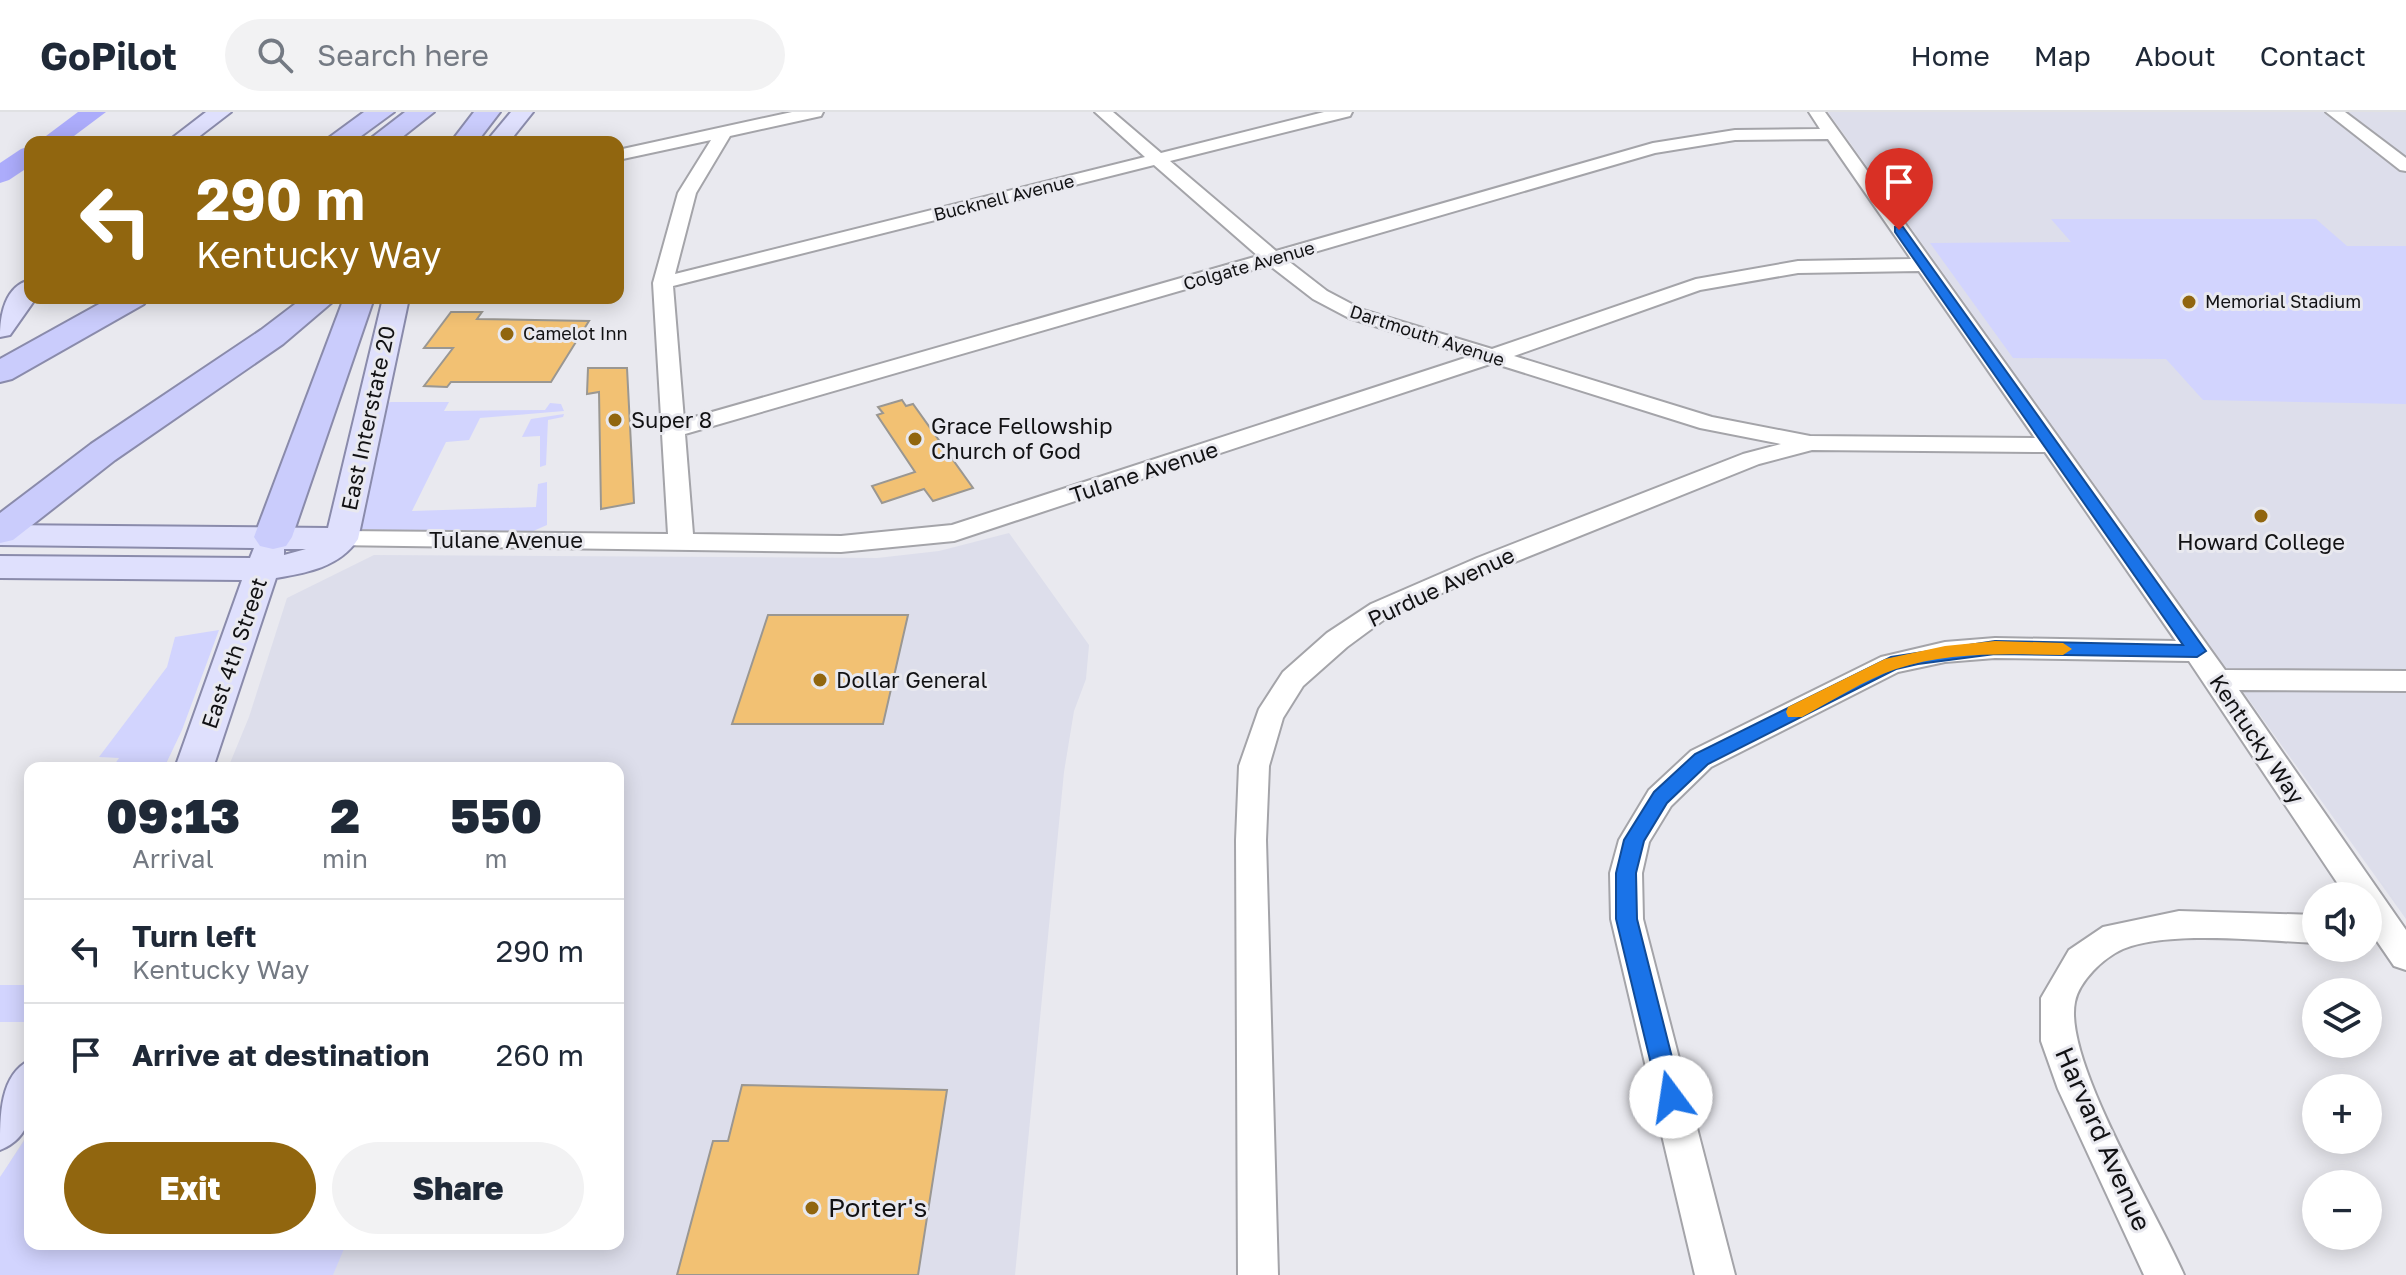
<!DOCTYPE html>
<html lang="en">
<head>
<meta charset="utf-8">
<style>
  body { margin:0; font-family:"Golos Text",sans-serif; background:#f2f2f3; color:#1f2937; height:100vh; display:flex; flex-direction:column; font-size:30px; white-space:nowrap }
  * { box-sizing:border-box; margin:0 }
  p { font-size:26px; color:#747a83 }
  .icon { flex:none; width:44px; height:44px; fill:none; stroke:currentColor; stroke-width:2; stroke-linecap:round; stroke-linejoin:round }
  .map { position:relative; flex:1; overflow:hidden }
  .side { position:absolute; left:24px; top:650px; width:600px; height:488px; display:flex; flex-direction:column; background:#fff; border-radius:16px; box-shadow:0 4px 20px #0003 }
  .side>* { flex:none }
  .banner { position:absolute; left:24px; top:24px; width:600px; height:168px; border-radius:16px; box-shadow:0 4px 20px #0003; background:#91660f; color:#fff; overflow:hidden }
  .buttons { position:absolute; left:2302px; top:770px; display:grid; gap:16px }
  .buttons a { display:grid; place-items:center; width:80px; height:80px; border-radius:50%; background:#fff; box-shadow:0 4px 20px #0003; font-size:40px }
  .pin { position:absolute; display:grid; place-items:center; width:68px; height:68px; color:#fff; margin:-82px -34px; border-radius:50% 50% 50% 0; rotate:-45deg; box-shadow:0 0 8px #0007 }
  .pin .icon { rotate:45deg }
  .me { position:absolute; width:88px; margin:-44px; rotate:346deg; stroke-linejoin:round; filter:drop-shadow(0 0 6px #0008) }
  .turn { display:flex; align-items:center; gap:28px; height:168px; padding:0 40px; font-size:36px }
  .turn .icon { width:104px; height:104px; stroke-width:2.5 }
  .turn b { display:block; font-size:56px; line-height:68px }
  .eta { display:flex; justify-content:space-evenly; align-items:center; height:136px; text-align:center }
  .eta b { font-size:48px; font-weight:800; line-height:56px }
  .action { display:flex; gap:16px; margin-top:auto; padding:16px 40px }
  .action a { flex:1; height:92px; border-radius:48px; background:#91660f; color:#fff; font-size:32px; font-weight:800; line-height:92px; text-align:center }
  .action a+a { background:#f2f2f3; color:#1f2937 }
  ul { padding:0; list-style:none }
  li { display:flex; align-items:center; gap:24px; height:104px; padding:0 40px; border-top:2px solid #e0e1e3 }
  li div { flex:1 }
  li b { display:block; font-size:30px }
  li em { font-style:normal }
  header { display:flex; align-items:center; gap:48px; box-sizing:border-box; height:112px; padding:0 40px; background:#fff; border-bottom:2px solid #e0e1e3 }
  header strong { font-size:38px }
  nav { display:flex; gap:44px; margin-inline-start:auto; font-size:28px }
  .search { width:560px; height:72px; background:#f2f2f3; display:flex; align-items:center; gap:20px; box-sizing:border-box; padding:0 28px; border-radius:44px; color:#747a83; font-size:30px }
  .map>svg:first-child { display:block }
  .built { fill:#dddeeb }
  .green { fill:#d2d4fe }
  .lines { fill:none; stroke-linecap:round; stroke-linejoin:round }
  .river { fill:#acacfb; fill-rule:evenodd }
  .building { fill:#f2c173; stroke:#9a9792; stroke-width:2 }
  .minor-casing { stroke:#a4a4a9; stroke-width:4 }
  .major-casing { stroke:#8a8bab; stroke-width:4 }
  .highway-casing { stroke:#8a8bab; stroke-width:4 }
  .minor { fill:#fff; fill-rule:evenodd }
  .major { fill:#dfe0fd; fill-rule:evenodd }
  .highway { fill:#caccfc; fill-rule:evenodd }
  .route { fill:#1a73e8; stroke:#114b97; stroke-width:2 }
  .slow { fill:#f59e0b }
  .poi-dot { fill:#91660f; stroke:#e9e9ef; stroke-width:3 }
  .labels { text-anchor:middle; stroke-width:6; stroke-linejoin:round; paint-order:stroke }
  .far-street-label { font-size:18px; fill:#121214; stroke:#e9e9ef }
  .far-poi-label { font-size:18px; fill:#121214; stroke:#e9e9ef; text-anchor:start }
  .street-label { font-size:22px; fill:#121214; stroke:#e9e9ef }
  .poi-label { font-size:22px; fill:#121214; stroke:#e9e9ef; text-anchor:start }
  .near-street-label { font-size:26px; fill:#121214; stroke:#e9e9ef }
  .near-poi-label { font-size:26px; fill:#121214; stroke:#e9e9ef; text-anchor:start }
</style>
</head>
<body>
<header>
<strong>GoPilot</strong>
<div class="search"><svg class="icon" aria-label="search" viewBox="0 0 24 24"><circle cx="10" cy="10" r="6"/><path d="M15 15l6 6"/></svg>Search here</div>
<nav><a>Home</a><a>Map</a><a>About</a><a>Contact</a></nav>
</header>
<div class="map">
<svg width="2406" height="1163" viewBox="0 0 2406 1163">
  <rect width="100%" height="100%" fill="#e9e9ef"/>
  <g class="built">
    <path d="M1828,0h578v807z"/>
    <path d="M1009,421l80,112 -3,34 -12,32 -10,61 -49,503h-1015v-97l30,-48v114h588v-476h-390l21,-51 38,-119 87,-43 503,3 62,-7z"/>
  </g>
  <g class="green">
    <path d="M2051,107h265l31,27h59v158l-203,-4 -37,-41 -153,-1 -83,-115 141,-1z"/>
    <path d="M391,290h58l-5,9 101,-1 5,-7 11,1 3,7 -84,7 -11,22 -23,2 -34,69 124,-4 2,-23 9,-2v43l-16,7h-166l-7,-3 24,-125z"/>
    <path d="M564,302l-1,3 -15,3 -2,45 -6,2v-31l-18,1 9,-18z"/>
    <path d="M219,518l-37,100 -18,38h-52l7,-10 -20,-1 68,-90 8,-30z"/>
    <path d="M0,873h30v30l-5,7h-25z"/>
    <path d="M30,1020v112h316l-13,31h-333v-98z"/>
  </g>
  <g class="lines">
    <g class="river">
      <path d="M78,0h28l-40,30h-28z"/>
      <path d="M30,34v20l-21,14 -9,3v-20l21,-14z"/>
    </g>
  </g>
  <g class="building">
    <path d="M451,200h31l-5,7 112,2 -38,61h-100l-4,5 -23,-1 29,-38h-29z"/>
    <path d="M588,256h39l7,135 -33,6 -2,-117 -12,2z"/>
    <path d="M902,288l4,6 7,-2 60,84 -40,13 -9,-12 -42,14 -10,-17 43,-14 -38,-57 6,-2 -5,-6z"/>
    <path d="M768,503h140l-25,109h-151z"/>
    <path d="M742,973l205,5 -29,185h-241l36,-134h15z"/>
  </g>
  <g class="lines">
    <defs>
      <g id="minor">
        <path d="M792,0h31l-2,4 -91,20 -34,57 -21,81 470,-117 -50,-45h18l48,41 163,-41h28l-2,4 -180,45 106,90 377,-108 82,-13 85,-1 -11,-17h16l400,558 181,1v20l-167,-1 167,240v40l-12,-4 -26,-38v-32h-22l-157,-235 -194,-3 -50,4 -47,10 -187,95 -40,39 -22,36 -7,31 1,46 92,356h-40l-84,-356 -1,-46 9,-33 30,-50 42,-39 190,-94 64,-15 50,-4 181,3 -131,-189 -233,-2 -53,14 -264,106 -106,46 -42,31 -44,39 -20,32 -14,48 -3,74 12,435h-40l-2,-435 3,-74 20,-57 24,-37 44,-39 44,-29 106,-46 266,-104 38,-10 -81,-16 -207,-65 -539,178 -113,11 -508,-7 -3,-6 3,-6 9,-2 326,3 -15,-251 25,-90 33,-53 -93,20v-10zM1828,27l83,120 -113,2 -102,18 -204,70 -129,-39 -36,-19 -40,-31 368,-107 80,-13zM1154,53l104,91 -574,164 -11,-134zM1269,153l44,34 36,19 122,38 -519,169 -111,11 -148,-2 -8,-100zM1919,159l116,167 -225,-2 -98,-19 -198,-61 186,-66 98,-17z"/>
        <path d="M2326,0h19l61,46v13l-6,-1z"/>
        <path d="M2179,799l137,4v28c-51,-2 -147,-13 -193,6 -20,9 -44,32 -48,53 -12,58 83,212 109,273h-40l-86,-186 -17,-48v-43l28,-48 34,-23z"/>
      </g>
      <g id="major">
        <path d="M206,0h25l-39,30h-25z"/>
        <path d="M511,0h22l-24,30h-23z"/>
        <path d="M30,168v18h6l-26,37 -10,2c0,-22 5,-51 30,-57z"/>
        <path d="M383,186h26l-51,241c-18,28 -52,34 -82,39l-63,190h-38l67,-188 -242,-2v-22l250,2 4,-10 -254,-3v-20l328,3zM284,437h22l-22,6z"/>
        <path d="M30,948c0,36 10,74 -30,90 0,-36 0,-75 30,-90z"/>
      </g>
      <g id="highway">
        <path d="M364,0h30l-41,30h-30z"/>
        <path d="M405,0h29l-38,30h-30z"/>
        <path d="M474,0h26l-23,30h-26z"/>
        <path d="M110,186h38l-4,6 -132,75 -12,3v-23z"/>
        <path d="M303,186h34l-54,46 -168,116 -102,80 -13,3v-30l91,-69 170,-114z"/>
        <path d="M344,186h30l-82,239 -6,9 -13,3 -13,-3 -6,-9z"/>
      </g>
    </defs>
    <use href="#minor" class="minor-casing"/>
    <use href="#major" class="major-casing"/>
    <use href="#highway" class="highway-casing"/>
    <use href="#minor" class="minor"/>
    <use href="#major" class="major"/>
    <use href="#highway" class="highway"/>
  </g>
  <path class="route" d="M1895,115h8l303,424 -9,6 -202,-3 -77,10 -22,5 -188,95 -41,39 -23,38 -8,32 1,46 45,178 -3,8 -8,3 -8,-3 -4,-8 -43,-178v-46l8,-33 30,-48 41,-38 196,-97 104,-16 188,4 -288,-413z"/>
  <path class="slow" d="M1995,529l68,2 9,6 -9,6c-54,-1 -114,-4 -167,14 -32,11 -64,32 -94,48h-14l-2,-5 2,-5 97,-48 60,-13z"/>
  <g class="poi-dot">
    <circle cx="2189" cy="190" r="8"/>
    <circle cx="507" cy="222" r="8"/>
    <circle cx="615" cy="308" r="8"/>
    <circle cx="915" cy="327" r="8"/>
    <circle cx="2261" cy="404" r="8"/>
    <circle cx="820" cy="568" r="8"/>
    <circle cx="812" cy="1096" r="8"/>
  </g>
  <g class="labels">
    <g class="far-street-label">
      <text transform="translate(1004 86) rotate(-14)" y="6">Bucknell Avenue</text>
      <text transform="translate(1249 154) rotate(-16)" y="6">Colgate Avenue</text>
      <text transform="translate(1427 224) rotate(18)" y="6">Dartmouth Avenue</text>
    </g>
    <g class="far-poi-label">
      <text x="2205" y="196">Memorial Stadium</text>
      <text x="523" y="228">Camelot Inn</text>
    </g>
    <g class="street-label">
      <text transform="translate(368 306) rotate(-78)" y="8">East Interstate 20</text>
      <text transform="translate(1144 360) rotate(-18)" y="8">Tulane Avenue</text>
      <text x="506" y="436">Tulane Avenue</text>
      <text transform="translate(1441 475) rotate(-25)" y="8">Purdue Avenue</text>
      <text transform="translate(234 541) rotate(-71)" y="8">East 4th Street</text>
      <text transform="translate(2257 627) rotate(56)" y="8">Kentucky Way</text>
    </g>
    <g class="poi-label">
      <text x="631" y="316">Super 8</text>
      <text x="931" y="322">Grace Fellowship<tspan x="931" dy="25">Church of God</tspan></text>
      <text x="2261" y="438" text-anchor="middle">Howard College</text>
      <text x="836" y="576">Dollar General</text>
    </g>
    <g class="near-street-label">
      <text transform="translate(2103 1027) rotate(66)" y="9">Harvard Avenue</text>
    </g>
    <g class="near-poi-label">
      <text x="828" y="1105">Porter's</text>
    </g>
  </g>
</svg>
<div class="buttons">
<a><svg class="icon" aria-label="sound" viewBox="0 0 24 24"><path d="M4 9h4l5-4v14l-5-4H4zM17 9q2 3 0 6"/></svg></a>
<a><svg class="icon" aria-label="layers" viewBox="0 0 24 24"><path d="M12 4l9 5-9 5-9-5zM3 14l9 5 9-5"/></svg></a>
<a>+</a>
<a>−</a>
</div>
<div class="pin" style="left:1899px;top:118px;background:#d93025"><svg class="icon" aria-label="arrive" viewBox="0 0 24 24"><path d="M6 21V4h12l-3 4 3 4H6"/></svg></div>
<svg class="me" style="left:1671px;top:985px" viewBox="-20 -20 40 40"><circle r="19" fill="#fff"/><path d="M0-13L10 11 0 6-10 11z" fill="#1a73e8"/></svg>
<div class="banner">
<div class="turn"><svg class="icon" aria-label="left" viewBox="0 0 24 24"><path d="M17 20v-9H6M10 6l-5 5 5 5"/></svg><div><b>290 m</b>Kentucky Way</div></div>
</div>
<section class="side">
<div class="eta">
<div><b>09:13</b><p>Arrival</p></div>
<div><b>2</b><p>min</p></div>
<div><b>550</b><p>m</p></div>
</div>
<ul>
<li><svg class="icon" aria-label="left" viewBox="0 0 24 24"><path d="M17 20v-9H6M10 6l-5 5 5 5"/></svg><div><b>Turn left</b><p>Kentucky Way</p></div><em>290 m</em></li>
<li><svg class="icon" aria-label="arrive" viewBox="0 0 24 24"><path d="M6 21V4h12l-3 4 3 4H6"/></svg><div><b>Arrive at destination</b></div><em>260 m</em></li>
</ul>
<div class="action"><a>Exit</a><a>Share</a></div>
</section>
</div>
</body>
</html>
